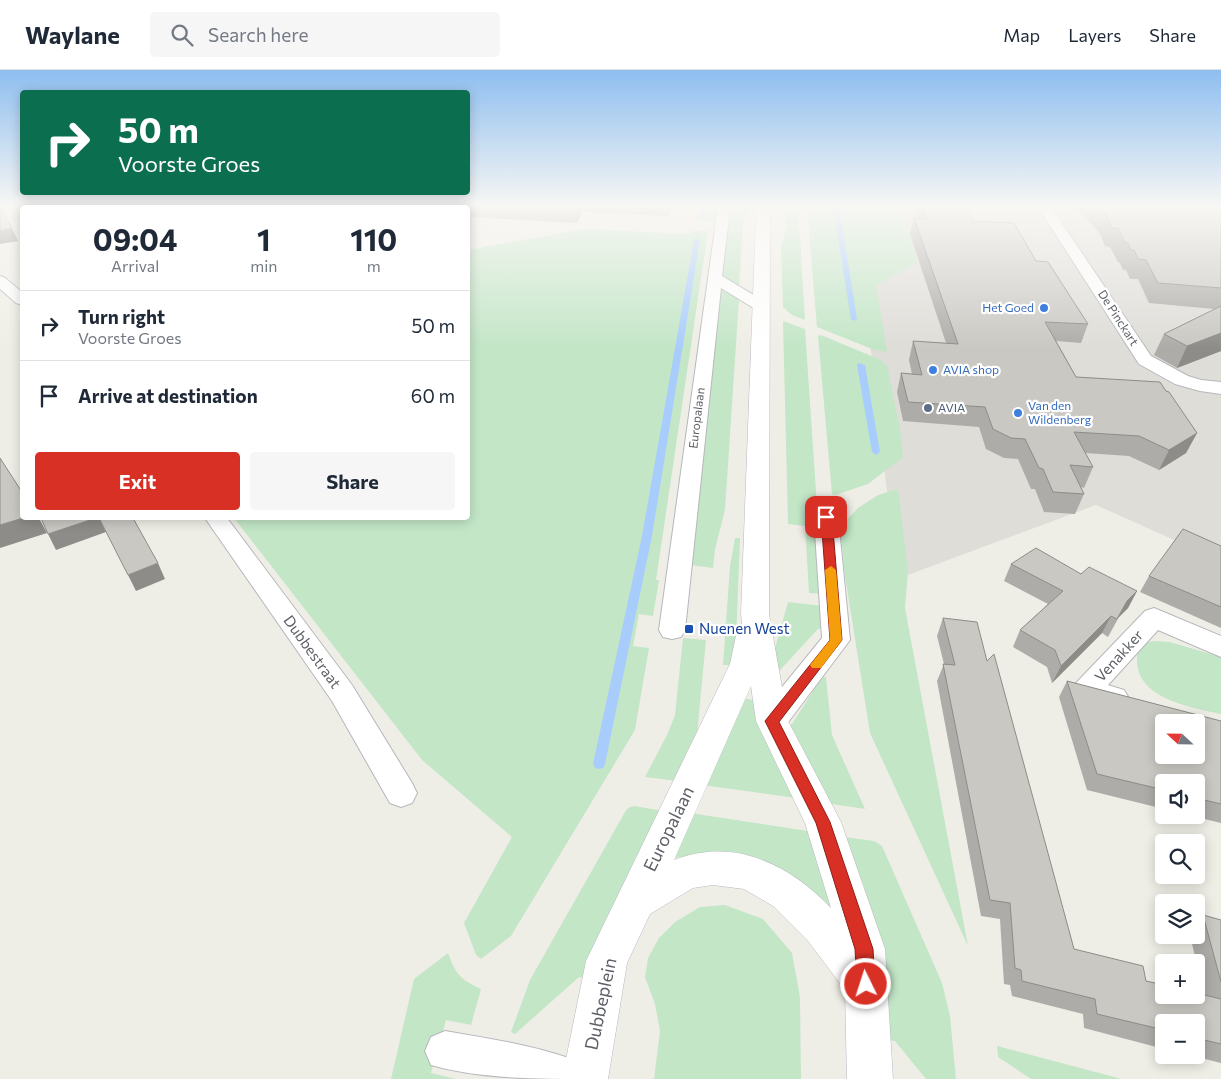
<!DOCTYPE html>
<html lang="en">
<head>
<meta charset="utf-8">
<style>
  body { margin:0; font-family:Commissioner,sans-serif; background:#f6f6f7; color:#1f2937; height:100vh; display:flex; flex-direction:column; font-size:19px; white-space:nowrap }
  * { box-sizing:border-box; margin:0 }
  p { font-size:16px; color:#747a83 }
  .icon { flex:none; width:28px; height:28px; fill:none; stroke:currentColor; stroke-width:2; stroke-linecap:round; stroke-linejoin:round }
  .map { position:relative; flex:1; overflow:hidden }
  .details { position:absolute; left:20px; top:135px; width:450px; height:315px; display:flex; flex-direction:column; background:#fff; border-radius:5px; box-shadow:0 2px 12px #0003 }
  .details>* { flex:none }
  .banner { position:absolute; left:20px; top:20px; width:450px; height:105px; border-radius:5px; box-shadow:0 2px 12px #0003; background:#0b6e4f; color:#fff; overflow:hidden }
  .needle { width:32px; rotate:292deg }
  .controls { position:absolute; left:1155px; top:644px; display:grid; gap:10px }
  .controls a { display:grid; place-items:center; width:50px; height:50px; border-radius:5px; background:#fff; box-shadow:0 2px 12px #0003; font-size:25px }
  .pin { position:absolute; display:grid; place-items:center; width:42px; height:42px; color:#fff; margin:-21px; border-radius:10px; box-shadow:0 2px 8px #0006 }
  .me { position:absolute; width:55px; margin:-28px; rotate:356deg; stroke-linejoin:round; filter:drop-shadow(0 0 4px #0008) }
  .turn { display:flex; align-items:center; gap:18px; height:105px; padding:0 15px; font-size:22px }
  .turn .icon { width:65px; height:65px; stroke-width:2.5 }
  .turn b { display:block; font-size:35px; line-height:42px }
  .eta { display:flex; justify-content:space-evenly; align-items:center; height:85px; text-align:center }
  .eta b { font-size:30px; font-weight:700; line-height:35px }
  .primary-button { display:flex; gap:10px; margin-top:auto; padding:10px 15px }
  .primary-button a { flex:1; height:58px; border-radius:5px; background:#d93025; color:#fff; font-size:20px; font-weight:700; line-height:58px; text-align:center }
  .primary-button a+a { background:#f6f6f7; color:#1f2937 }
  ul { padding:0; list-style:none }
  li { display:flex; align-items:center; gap:15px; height:70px; padding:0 15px; border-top:1px solid #e0e1e3 }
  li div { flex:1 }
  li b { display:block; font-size:19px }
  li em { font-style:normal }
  header { display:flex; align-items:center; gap:30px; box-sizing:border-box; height:70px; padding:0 25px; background:#fff; border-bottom:1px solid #e0e1e3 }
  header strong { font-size:24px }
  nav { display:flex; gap:28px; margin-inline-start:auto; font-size:18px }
  .search { width:350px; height:45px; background:#f6f6f7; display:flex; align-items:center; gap:12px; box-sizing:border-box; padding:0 18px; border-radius:5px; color:#747a83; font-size:19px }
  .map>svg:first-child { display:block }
  .industrial { fill:#deddd8 }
  .green { fill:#c3e6c7 }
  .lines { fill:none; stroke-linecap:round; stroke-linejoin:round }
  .stream { fill:#a8cdfd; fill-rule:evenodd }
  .street-casing { stroke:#b6b7bc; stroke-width:2 }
  .secondary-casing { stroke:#b7b9bf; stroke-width:1 }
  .street { fill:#fff; fill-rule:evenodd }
  .secondary { fill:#fff; fill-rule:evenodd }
  .wall { fill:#aeaca8 }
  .shaded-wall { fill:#8d8c88 }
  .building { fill:#cac8c3; stroke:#8d8c88; fill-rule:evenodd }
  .route { fill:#d93025; stroke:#8d1f18 }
  .slow { fill:#f59e0b }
  .shop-dot { fill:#3f7fe0; stroke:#fff; stroke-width:2 }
  .service-dot { fill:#5c6f8a; stroke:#fff; stroke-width:2 }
  .transit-dot { fill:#1a4fb4; stroke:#fff; stroke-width:2 }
  .labels { text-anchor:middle; stroke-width:4.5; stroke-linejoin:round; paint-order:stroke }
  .far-shop-label { font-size:12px; fill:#366cbe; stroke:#fff; text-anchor:start }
  .far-street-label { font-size:12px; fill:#5d6066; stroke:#fff }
  .far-service-label { font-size:12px; fill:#4e5e75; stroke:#fff; text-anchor:start }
  .transit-label { font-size:15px; fill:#164399; stroke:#fff; text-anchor:start }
  .street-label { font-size:15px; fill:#5d6066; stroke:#fff }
  .near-street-label { font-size:18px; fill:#5d6066; stroke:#fff }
</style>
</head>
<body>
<header>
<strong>Waylane</strong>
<div class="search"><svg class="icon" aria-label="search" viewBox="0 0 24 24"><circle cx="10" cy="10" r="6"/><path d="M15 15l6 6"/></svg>Search here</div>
<nav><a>Map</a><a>Layers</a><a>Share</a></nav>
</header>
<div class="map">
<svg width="1221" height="1009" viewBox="0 0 1221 1009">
  <rect width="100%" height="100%" fill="#efeee6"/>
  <path class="industrial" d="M860,137h361v354l-125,-56 -199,74 -27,-237z"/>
  <g class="green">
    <path d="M697,137h21l-3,15 -18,-1z"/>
    <path d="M729,137h22l-8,16 -4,64 -17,-11z"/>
    <path d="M785,137h13l7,113 -13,-5 -9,-8 -2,-59 5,-20z"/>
    <path d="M807,137h94l17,56 -42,22 11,67 -15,-3 -55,-22z"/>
    <path d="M584,159l106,5 1,-3h17l-52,349h3l-6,36 -14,-2 -6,32 16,2 -14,82 -124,206 -30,23 -5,-4 -12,-32 48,-86 -90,-77 -188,-242h234v-268z"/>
    <path d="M721,218l18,11 -14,211 -10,39 -2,19 -23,-3z"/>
    <path d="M783,251l22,8 18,265 -14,-1 -4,-67 -17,-2z"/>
    <path d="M821,265l60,25 6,6 13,63 3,28 -35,27 -33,11 -3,-1 -14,-158z"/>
    <path d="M898,419l10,82 -3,37 63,338 -98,-213 -25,-157 -4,-41 4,-13 13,-14 20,-13z"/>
    <path d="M735,468h5l-4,103 -5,24h-8l7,-99z"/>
    <path d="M788,532l35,4 2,23h-7l-38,41h-5l-1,-18z"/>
    <path d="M683,568l23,2 -9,95 -19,46 -33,-4 22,-42 8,-20z"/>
    <path d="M1153,571l17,1 51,15v57c-37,-8 -96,-18 -82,-69z"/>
    <path d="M822,607h4l6,58 33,74 -40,-6 -39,-78 6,-1z"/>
    <path d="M743,628l14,3 7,29 12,34 20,34 -94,-13z"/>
    <path d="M634,736l30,5 -76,168 -9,-2 -64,57 -4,-2 19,-52 95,-168 3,-4z"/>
    <path d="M690,743l124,19 27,81 -135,-59 -34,4z"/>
    <path d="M844,767l30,4 8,5 60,137 8,33 6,63h-30l-31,-38 -8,-1 -13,-110 -10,-44z"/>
    <path d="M725,835l38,14 29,34 8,44 1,82h-147l6,-48 -5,-27 -10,-27 3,-19 11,-20 16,-16 25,-15z"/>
    <path d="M448,883c8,22 12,26 33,36l-10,36 -25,-5 -15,53 25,6h-65l23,-100z"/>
    <path d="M997,976l125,33h-91l-33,-22z"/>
  </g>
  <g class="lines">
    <g class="stream">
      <path d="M700,137h6l-2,9 -3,2 -3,-2z"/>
      <path d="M833,137h6l18,112 -3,2 -3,-2z"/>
      <path d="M697,168l3,2 -48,296 -47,228 -2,4 -4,1 -4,-1 -2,-4 49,-228 52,-296z"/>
      <path d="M858,293l7,2 15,87 -4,3 -4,-3 -15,-87z"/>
    </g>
    <defs>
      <g id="street">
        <path d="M718,137h12l-8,69 45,27 2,3 -2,3h-12l-34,-21 -36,342 -4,7 -9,2 -9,-2 -4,-7z"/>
        <path d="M1038,137h13l100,149 37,20 13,4 20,2v12l-21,-3 -25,-7 -36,-20z"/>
        <path d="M0,206l5,2 17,14v13l-6,-2 -16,-14z"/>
        <path d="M826,440l8,2 4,5 12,123 -67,89 -11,4 -11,-4 -4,-8 4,-8 61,-75 -8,-121 4,-5z"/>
        <path d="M205,448h22l125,167 60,98 5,10 -5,10 -11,4 -11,-4 -58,-102z"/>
        <path d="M1154,538l67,28v21l-63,-27 -50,55 16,5 5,8 -5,8 -10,3 -38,-10 -4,-8 4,-8 69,-72z"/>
        <path d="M445,961c46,8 96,15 140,33l6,15c-53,0 -111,0 -160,-14l-6,-14 6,-14z"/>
      </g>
      <path id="secondary" d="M753,137h14l3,9 -1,398 19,107 53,101 44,127 8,130h-46l-2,-89 -37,-49 -35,-35 -29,-17 -31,-4 -20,3 -43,26 -23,49 -19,116h-46l24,-118 144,-297 7,-33 5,-7 -1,-10 15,-398zM751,616l5,35 49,102 26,85c-42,-44 -97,-71 -157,-48z"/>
    </defs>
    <use href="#street" class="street-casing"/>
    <use href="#secondary" class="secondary-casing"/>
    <use href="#street" class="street"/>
    <use href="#secondary" class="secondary"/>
  </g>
  <g class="wall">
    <path d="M671,137l-2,9 -87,-4 -5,11 -109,-6v-9l-86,-1z"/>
    <path d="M914,137h52l7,14 63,40 52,63 -7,19 -25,-2 20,36 90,14 31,42 -11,20 -27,17 -30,-14 -44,-3 8,14 -9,21 -3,-1 3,7 -9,20 -31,-2 -9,-23h-4l-13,-30 -14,-1 -18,-9 -7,-22 -76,-6 -6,-29 4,-19 11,1 -3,-14 4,-19 33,2 -36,-109 4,-16 4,1z"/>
    <path d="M1074,137h147v144l-44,17 -23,-13 10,-21 50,-25 -65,-6 -11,-24h-8l-4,-9h-3l-3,-7 -2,-1 -8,-15 -5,-1 -6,-14z"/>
    <path d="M1221,476v82l-81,-36 9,-16z"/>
    <path d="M1011,494l70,10 56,17 -9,17 -9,9 -11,20 -6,-4 -50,50 -5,-16 -34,-20 7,-17 28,-26 -44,-23z"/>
    <path d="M943,548l44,43 87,288 72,32 58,14 -14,-60h6v-12l7,-8 18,5v143l-32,-8h7v-33h-32v27l-80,-21 -1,-14 -71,-18 -2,-11 -6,-1 -4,-65 -19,-3 -44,-235 7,-17 -7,-28z"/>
    <path d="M1067,611l154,40v102l-33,-8h8v-33h-32v27l-77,-19 -28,-93z"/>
  </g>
  <g class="shaded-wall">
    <path d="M576,137h6v5l-5,11z"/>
    <path d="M669,137h2l-2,9z"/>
    <path d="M12,158l6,13 -18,3v-13z"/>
    <path d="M1221,263v18l-44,17 10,-22z"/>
    <path d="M1197,363l-11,20 -27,17 10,-20z"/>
    <path d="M23,448h16l8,15 -47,15v-23z"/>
    <path d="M96,448h3l7,14 -50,18 -8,-16z"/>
    <path d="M158,493l7,16 -29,12 -8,-16z"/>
    <path d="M1137,521l-9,17 -10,10 9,-17z"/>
    <path d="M1111,546l-9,17 -50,50 9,-17z"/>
  </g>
  <g class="building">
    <path d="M0,137l12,21 -12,3z"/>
    <path d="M923,137h43l7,14 41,2 22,38 12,1 40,62 -43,-2 31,55 84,5 6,9 3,1 28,41 -28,17 -30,-14 -65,-4 19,35 -23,-2 14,29 -31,-2 -10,-23 -4,-1 -14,-29 -14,-1 -18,-9 -8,-22 -77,-5 -7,-29 21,2 -9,-34 45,3 -44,-126 13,1z"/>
    <path d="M1099,137h122v81l-63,-5 -12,-23 -8,-1 -4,-9h-3l-3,-7h-3l-7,-15h-6l-6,-14z"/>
    <path d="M1221,236v27l-34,13 -23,-12z"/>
    <path d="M0,388l22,34v26h1l-23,7z"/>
    <path d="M41,448h55l-48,16z"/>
    <path d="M99,448h34l25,45 -30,12z"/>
    <path d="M1183,459l38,17v61l-72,-31z"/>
    <path d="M1036,478l45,26 8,-7 48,24 -10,10 -10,18 -6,-3 -50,50 -6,-16 -35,-20 43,-39 -52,-27z"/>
    <path d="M943,548l34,4 10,39 7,-7 80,295 69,17 3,15 18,4v10h32v-2l25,6v45l-25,-6v-16h-32v8l-67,-16 -2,-15 -73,-18 -1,-11 -6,-2 -5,-65 -20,-3 -47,-236 12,1z"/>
    <path d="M1067,611l154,40v83l-25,-6v-16h-32v8l-67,-16zM1164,652h32v33h-32z"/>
    <path d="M1203,845l18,5v62z"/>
  </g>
  <linearGradient id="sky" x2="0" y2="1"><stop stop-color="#8ebef0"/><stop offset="0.49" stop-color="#f8f7f4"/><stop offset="1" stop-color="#f8f7f4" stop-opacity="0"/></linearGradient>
  <rect width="1221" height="278" fill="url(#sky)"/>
  <path class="route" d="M826,443l6,4 10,123 -63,82 51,100 43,127 2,35 -3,6 -6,3 -6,-3 -3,-6 -2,-35 -39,-126 -51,-102 65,-81 -9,-123z"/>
  <path class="slow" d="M831,496l5,4 6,70 -21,28h-9l-2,-3 20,-25 -5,-70z"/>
  <g class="shop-dot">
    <circle cx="1044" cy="238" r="5"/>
    <circle cx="933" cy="300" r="5"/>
    <circle cx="1018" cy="343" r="5"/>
  </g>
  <circle class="service-dot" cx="928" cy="338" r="5"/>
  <rect class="transit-dot" x="684" y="554" width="10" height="10" rx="2.5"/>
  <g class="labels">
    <g class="far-shop-label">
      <text x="1034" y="242" text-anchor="end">Het Goed</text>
      <text x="943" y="304">AVIA shop</text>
      <text x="1028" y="340">Van den<tspan x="1028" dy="14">Wildenberg</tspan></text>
    </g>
    <g class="far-street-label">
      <text transform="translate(1118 248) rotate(57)" y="4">De Pinckart</text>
      <text transform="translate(697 348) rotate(-83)" y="4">Europalaan</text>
    </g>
    <g class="far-service-label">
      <text x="938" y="342">AVIA</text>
    </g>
    <g class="transit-label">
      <text x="699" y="564">Nuenen West</text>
    </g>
    <g class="street-label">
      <text transform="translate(312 582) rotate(54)" y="5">Dubbestraat</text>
      <text transform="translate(1119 586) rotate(-48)" y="5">Venakker</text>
    </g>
    <g class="near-street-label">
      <text transform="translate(669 759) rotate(-64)" y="6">Europalaan</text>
      <text transform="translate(601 934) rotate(-78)" y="6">Dubbeplein</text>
    </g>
  </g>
</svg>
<div class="controls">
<a><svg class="needle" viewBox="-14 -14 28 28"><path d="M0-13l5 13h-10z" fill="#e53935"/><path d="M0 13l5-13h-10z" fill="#747a83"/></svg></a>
<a><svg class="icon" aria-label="sound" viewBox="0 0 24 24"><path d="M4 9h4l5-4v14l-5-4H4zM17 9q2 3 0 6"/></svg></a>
<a><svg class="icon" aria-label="search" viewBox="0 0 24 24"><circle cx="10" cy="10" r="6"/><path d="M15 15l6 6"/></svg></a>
<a><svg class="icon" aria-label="layers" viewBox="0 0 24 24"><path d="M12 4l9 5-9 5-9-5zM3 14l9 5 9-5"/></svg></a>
<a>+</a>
<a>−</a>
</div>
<div class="pin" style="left:826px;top:447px;background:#d93025"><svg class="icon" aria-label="arrive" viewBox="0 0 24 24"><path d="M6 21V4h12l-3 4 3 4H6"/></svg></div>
<svg class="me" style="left:866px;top:914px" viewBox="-20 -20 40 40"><circle r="17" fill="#d93025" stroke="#fff" stroke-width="3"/><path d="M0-11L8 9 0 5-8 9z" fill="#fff"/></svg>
<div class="banner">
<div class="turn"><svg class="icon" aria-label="right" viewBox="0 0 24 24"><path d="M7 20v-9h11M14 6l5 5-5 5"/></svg><div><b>50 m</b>Voorste Groes</div></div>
</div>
<section class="details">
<div class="eta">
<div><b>09:04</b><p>Arrival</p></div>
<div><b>1</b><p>min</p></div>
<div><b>110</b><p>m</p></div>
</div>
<ul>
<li><svg class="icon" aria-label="right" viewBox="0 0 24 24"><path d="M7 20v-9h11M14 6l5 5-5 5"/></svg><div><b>Turn right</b><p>Voorste Groes</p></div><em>50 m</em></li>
<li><svg class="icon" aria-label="arrive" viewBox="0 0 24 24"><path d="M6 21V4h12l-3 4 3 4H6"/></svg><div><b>Arrive at destination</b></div><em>60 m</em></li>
</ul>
<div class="primary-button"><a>Exit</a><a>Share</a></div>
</section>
</div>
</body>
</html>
